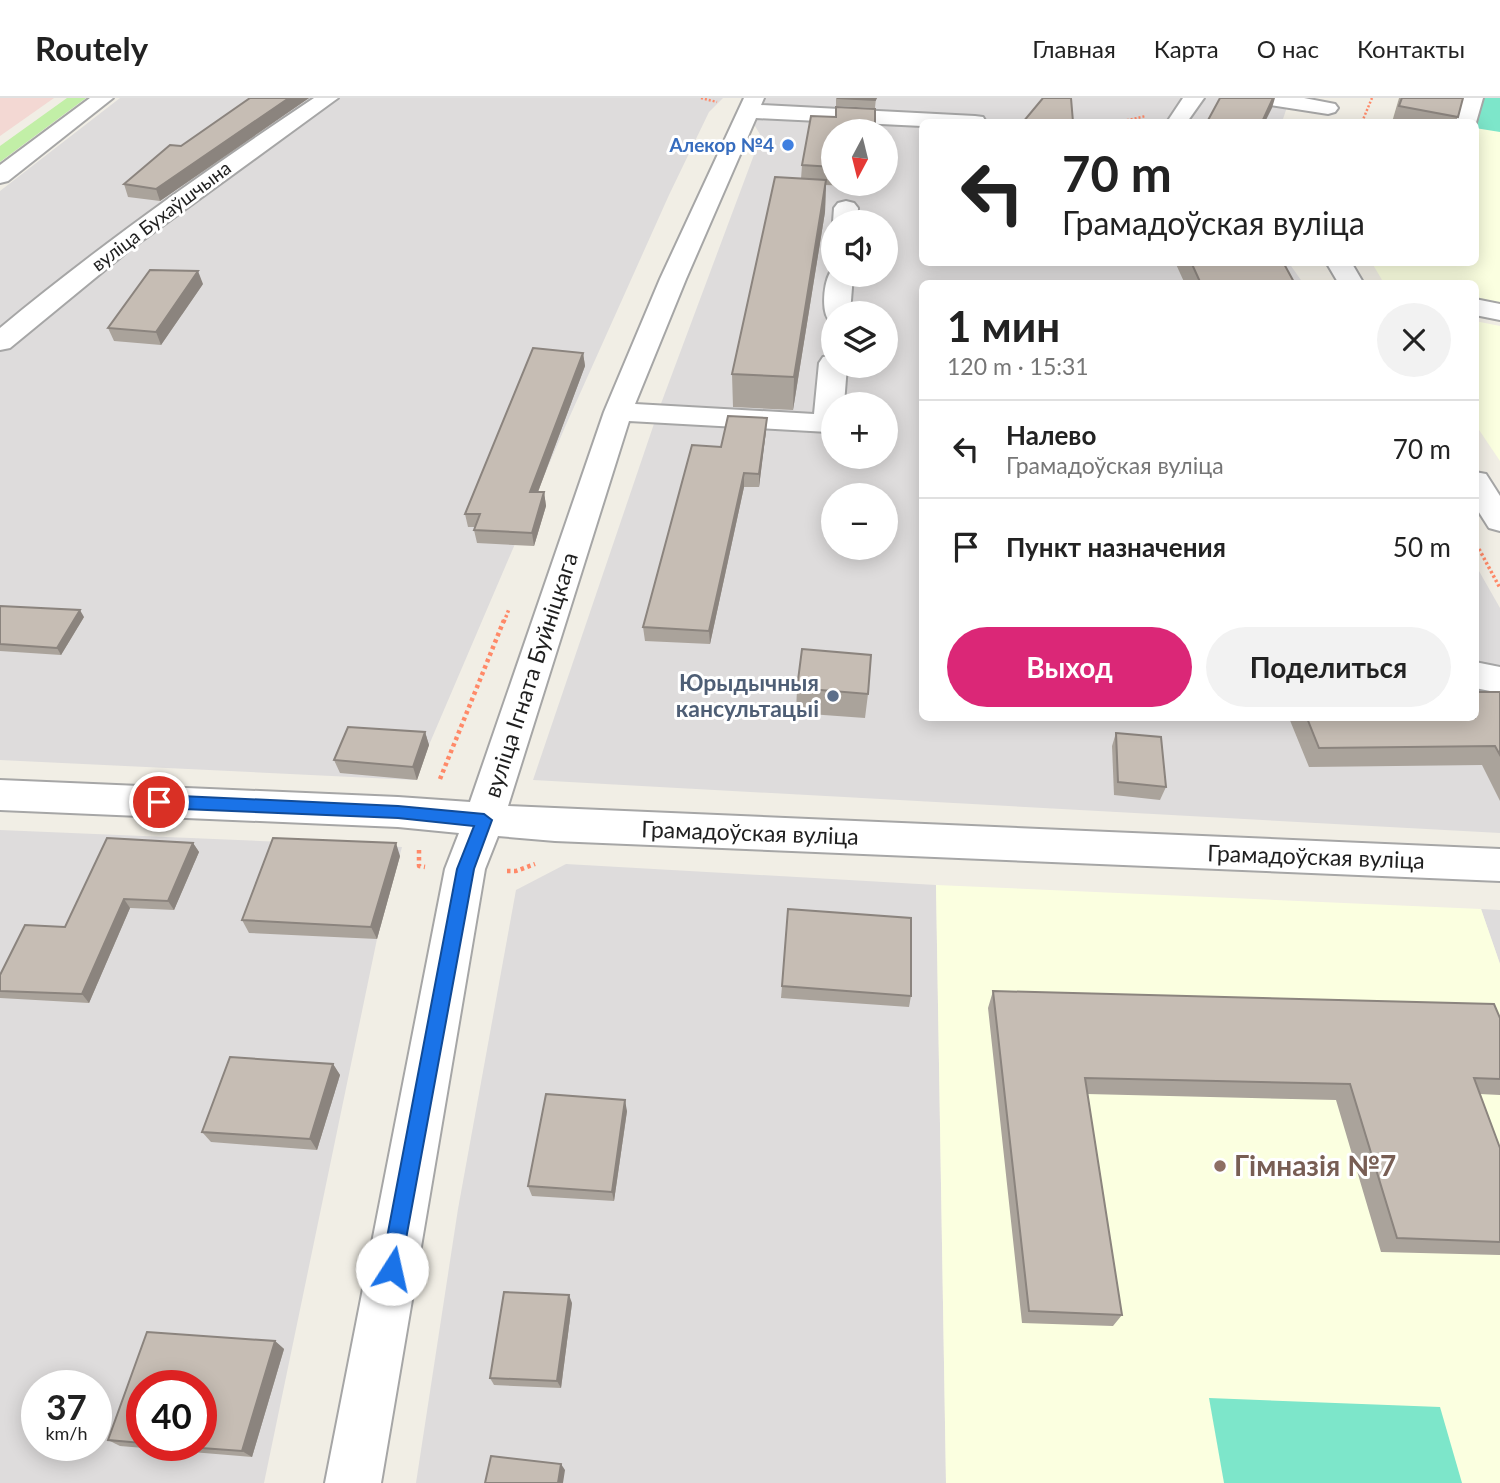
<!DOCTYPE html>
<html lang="ru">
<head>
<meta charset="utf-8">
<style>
  body { margin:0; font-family:Lato,sans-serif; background:#f2f2f2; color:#222; height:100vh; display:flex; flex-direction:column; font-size:26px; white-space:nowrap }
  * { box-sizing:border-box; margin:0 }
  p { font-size:23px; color:#767676 }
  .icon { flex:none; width:38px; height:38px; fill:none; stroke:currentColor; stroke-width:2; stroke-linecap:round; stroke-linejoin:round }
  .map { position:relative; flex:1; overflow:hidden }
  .details { position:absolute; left:919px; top:182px; width:560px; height:441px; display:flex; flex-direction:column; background:#fff; border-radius:10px; box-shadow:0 4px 18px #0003 }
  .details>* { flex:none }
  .top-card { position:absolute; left:919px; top:21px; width:560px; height:147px; border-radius:10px; box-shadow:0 4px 18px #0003; background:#fff; color:#222; overflow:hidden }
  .needle { width:46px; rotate:187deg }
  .tools { position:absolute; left:821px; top:21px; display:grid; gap:14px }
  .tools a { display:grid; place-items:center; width:77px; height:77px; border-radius:50%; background:#fff; box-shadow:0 4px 18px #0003; font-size:35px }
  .speed { position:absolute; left:21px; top:1272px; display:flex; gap:14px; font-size:35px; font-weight:700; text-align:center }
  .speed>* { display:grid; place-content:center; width:91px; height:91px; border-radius:50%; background:#fff; box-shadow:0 4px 18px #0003; line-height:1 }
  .speed small { font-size:18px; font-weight:400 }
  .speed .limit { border:10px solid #d22; background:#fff; color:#111 }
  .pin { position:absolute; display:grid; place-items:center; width:60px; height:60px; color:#fff; margin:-30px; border:4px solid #fff; border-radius:50%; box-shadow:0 2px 7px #0007 }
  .me { position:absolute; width:77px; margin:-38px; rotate:10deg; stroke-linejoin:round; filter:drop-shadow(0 0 5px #0008) }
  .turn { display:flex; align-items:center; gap:24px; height:147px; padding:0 28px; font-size:32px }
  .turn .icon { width:91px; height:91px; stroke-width:2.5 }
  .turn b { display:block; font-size:49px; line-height:60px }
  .round { display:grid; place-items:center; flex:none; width:74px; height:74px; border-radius:37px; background:#f2f2f2 }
  .headline { display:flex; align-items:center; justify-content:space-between; height:119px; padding:0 28px }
  h1 { font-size:42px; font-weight:700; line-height:52px }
  .cta { display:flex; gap:14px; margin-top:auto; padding:14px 28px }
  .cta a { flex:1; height:80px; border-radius:42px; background:#db2777; color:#fff; font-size:28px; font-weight:700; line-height:80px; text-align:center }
  .cta a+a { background:#f2f2f2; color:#222 }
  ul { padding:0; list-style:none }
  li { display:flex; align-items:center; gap:21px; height:98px; padding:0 28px; border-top:2px solid #e0e0e0 }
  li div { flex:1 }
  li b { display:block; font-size:26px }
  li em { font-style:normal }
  header { display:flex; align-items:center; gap:42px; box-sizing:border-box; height:98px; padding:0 35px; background:#fff; border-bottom:2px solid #e0e0e0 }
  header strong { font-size:33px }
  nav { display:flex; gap:38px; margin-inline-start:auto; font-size:24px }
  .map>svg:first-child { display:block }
  .residential { fill:#dedcdc; fill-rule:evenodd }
  .commercial { fill:#f3d8d3 }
  .education { fill:#fbffe0 }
  .grass { fill:#c2efa7 }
  .pitch { fill:#7de6ca }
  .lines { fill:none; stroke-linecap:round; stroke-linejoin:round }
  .minor-casing { stroke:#a6a6a6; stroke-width:4 }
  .path-far2 { stroke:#ff8968; stroke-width:2.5; stroke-dasharray:2 2; stroke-linecap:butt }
  .path-far1 { stroke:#ff8968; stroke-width:3.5; stroke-dasharray:2.5 2.5; stroke-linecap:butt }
  .path { stroke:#ff8968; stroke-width:4.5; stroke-dasharray:3.5 3.5; stroke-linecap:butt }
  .minor { fill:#fff; fill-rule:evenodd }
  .wall { fill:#aaa39b; fill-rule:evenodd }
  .shaded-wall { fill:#8b847e }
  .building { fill:#c6bdb4; stroke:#8b847e; stroke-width:2 }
  .route { fill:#1a73e8; stroke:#114b97; stroke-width:2 }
  .shop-dot { fill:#3f7fe0; stroke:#fff; stroke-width:2.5 }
  .service-dot { fill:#5c6f8a; stroke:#fff; stroke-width:2.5 }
  .education-dot { fill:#8d6e63; stroke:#fff; stroke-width:2.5 }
  .labels { text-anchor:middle; stroke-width:6; stroke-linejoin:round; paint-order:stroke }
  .far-shop-label { font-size:19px; font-weight:bold; fill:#366cbe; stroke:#fff; text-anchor:end }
  .far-street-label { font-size:19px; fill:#1f1f1f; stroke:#fff }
  .street-label { font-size:23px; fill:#1f1f1f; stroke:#fff }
  .service-label { font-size:23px; font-weight:bold; fill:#4e5e75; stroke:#fff; text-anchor:end }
  .near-education-label { font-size:28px; font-weight:bold; fill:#785e54; stroke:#fff; text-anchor:start }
</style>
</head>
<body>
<header>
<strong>Routely</strong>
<nav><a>Главная</a><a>Карта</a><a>О нас</a><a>Контакты</a></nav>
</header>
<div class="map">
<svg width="1500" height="1385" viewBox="0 0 1500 1385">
  <rect width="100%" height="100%" fill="#f1eee5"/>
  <g class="residential">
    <path d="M120,0h603l-14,14 -40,83 -104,232 -151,353 -414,-20v-569z"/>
    <path d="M754,0h536l-8,24h-360v140l367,1 14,20 -381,1v434h553v-154l25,44v225l-967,-53 126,-371 102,-273 -15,-25zM833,33h53v53h-53zM833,124h53v53h-53zM833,215h53v53h-53zM833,306h53v53h-53zM833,397h53v53h-53z"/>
    <path d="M0,732l402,17 -25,92 -113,544h-264zM37,1288h59v60h-59zM142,1288h59v60h-59z"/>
    <path d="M566,766l370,21 10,598h-530l42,-274 58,-319z"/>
    <path d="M1481,811l19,1v54z"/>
  </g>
  <path class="commercial" d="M0,0h54l-54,38z"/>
  <g class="education">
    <path d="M1399,0h101v206l-25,-5v-15h-77l-16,-4 -10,-17 103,-1v-140h-83z"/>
    <path d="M1475,223l25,5v135l-25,-37z"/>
    <path d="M936,787l545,24 19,55v519h-554z"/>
  </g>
  <path class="grass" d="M67,0h19l-86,64v-16z"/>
  <g class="pitch">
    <path d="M1480,0h20v34l-25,-4z"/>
    <path d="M1209,1300l231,9 22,76h-238z"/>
  </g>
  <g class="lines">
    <defs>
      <g id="minor">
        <path d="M90,0h23l-105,83 -8,2v-18z"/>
        <path d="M314,0h24l-210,153 -118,97 -10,2v-22c100,-83 206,-158 314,-230z"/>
        <path d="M744,0h20l-3,7 214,11 8,1 3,5h-64v4l-166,-8 -70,161 -51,125 179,10 5,-51 4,-6 10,-2v11h14l-3,38h-11v26l-5,2 -199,-11 -121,385 992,43v32l-945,-40 -57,-5 -13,33 -104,614h-56l120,-614 14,-36 -61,-6 -398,-17v-30l398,17 72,5 134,-390 56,-133z"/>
        <path d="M1183,0h21l-17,24h-20z"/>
        <path d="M1254,0h50l31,6 3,4 -3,4 -7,2 -64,-10 -7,-2z"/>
        <path d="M1463,0h20l-8,28v-4h-19z"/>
        <path d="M846,103l8,2 4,5 -1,14h-24l1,-14 4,-5z"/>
        <path d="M1326,164h25l13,22h-25z"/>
        <path d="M833,171v6h20l-3,38h-17v7l-5,-1c-7,-11 -4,-42 5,-50z"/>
        <path d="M1475,201l25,5v16l-25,-5z"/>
        <path d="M1475,374l11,2 14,22v35l-11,-3 -14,-22z"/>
        <path d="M1475,564l25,5v26l-25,-5z"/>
      </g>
    </defs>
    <use href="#minor" class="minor-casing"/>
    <g class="path-far2">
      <path d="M701,0l16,4"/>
      <path d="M1119,24l27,-6"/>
      <path d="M1362,24l10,-24"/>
    </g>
    <g class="path-far1">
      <path d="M1479,451l21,39"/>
      <path d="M504,524l5,-13"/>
    </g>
    <g class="path">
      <path d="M440,681l64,-159"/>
      <path d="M419,752v16l6,1"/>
      <path d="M507,773h9l19,-7"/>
    </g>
    <use href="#minor" class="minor"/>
  </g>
  <g class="wall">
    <path d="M250,0h59l-149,103 -32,-4 -4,-13 57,-38z"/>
    <path d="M836,0h40l-1,10 -39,-2z"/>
    <path d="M1399,0h64l-7,24h-64z"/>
    <path d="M875,11l-42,22v53h39v3l-46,-2 -1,27 -32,198 -60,-3 -1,-33 69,-195 1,-14 34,-48z"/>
    <path d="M1175,164h108l12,22h-110z"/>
    <path d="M203,186l-42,61 -47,-4 -6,-13z"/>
    <path d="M583,255l2,13 -47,126h6l2,14 -12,40 -57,-3 -3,-13 1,-3h-7l-3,-13z"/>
    <path d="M766,333l-7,56h-15l-34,157 -65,-3 -2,-14z"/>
    <path d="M0,508l84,11 -23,38 -61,-4z"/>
    <path d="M797,590l71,6 -3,24 -69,-5z"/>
    <path d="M1500,594v109l-18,-36 -173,2 -20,-49h186z"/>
    <path d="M425,634l4,13 -12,35 -77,-7 -6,-13z"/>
    <path d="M1116,635l50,54 -6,13 -46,-5 -2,-49z"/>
    <path d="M193,745l6,9 -25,58 -44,-2 -41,95 -89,-5v-23l65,-48z"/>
    <path d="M400,758l-23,83 -128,-6 -7,-13z"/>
    <path d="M782,888l129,10 -2,11 -128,-9z"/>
    <path d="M993,893l507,27v77l-20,-1 20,54v107l-119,-3 -45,-152 -249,-6 35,221 -9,11 -91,-3 -34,-315z"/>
    <path d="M333,966l7,11 -23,75 -106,-8 -9,-10z"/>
    <path d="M627,1013l-13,90 -82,-5 -4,-10z"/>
    <path d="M572,1205l-11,85 -67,-3 -4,-7z"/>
    <path d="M147,1234l128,9 9,8 -32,108 -132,-11 -12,-6zM142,1288h59v60h-59z"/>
  </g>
  <g class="shaded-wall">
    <path d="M289,0h20l-149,103 -4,-12z"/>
    <path d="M1273,0h2l-3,10 -7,14h-3z"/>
    <path d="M826,82l-1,32 -32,198 1,-33z"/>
    <path d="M198,173l5,13 -42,61 -5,-13z"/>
    <path d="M583,255l2,13 -52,139 -3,-13z"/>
    <path d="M767,320l-1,13 -7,56v-13z"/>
    <path d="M744,375v14l-34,157 -1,-13z"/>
    <path d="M544,394l2,14 -12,40 -2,-13z"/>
    <path d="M80,512l4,7 -23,38 -4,-7z"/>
    <path d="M425,634l4,13 -12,35 -4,-13z"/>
    <path d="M193,745l6,9 -25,58 -6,-9z"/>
    <path d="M396,745l4,13 -23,83 -6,-12z"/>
    <path d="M124,801l6,9 -41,95 -7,-9z"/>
    <path d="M333,966l7,11 -23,75 -7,-11z"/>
    <path d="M625,1002l2,11 -13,90 -2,-9z"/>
    <path d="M569,1197l3,8 -11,85 -4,-7z"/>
    <path d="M275,1243l9,8 -32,108 -10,-6z"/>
    <path d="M561,1366l4,6 -2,13h-5z"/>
  </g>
  <g class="building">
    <path d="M250,0h39l-133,91 -32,-5 46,-39 11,1z"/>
    <path d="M837,0h39l-1,2z"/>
    <path d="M1043,0h28l2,24h-50z"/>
    <path d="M1220,0h53l-11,24h-55z"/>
    <path d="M1402,0h61l-5,19 -59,-11z"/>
    <path d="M836,9l39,2v22h-42v36l-31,-2 9,-49 25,1z"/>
    <path d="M775,79l51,3 -32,197 -62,-3z"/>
    <path d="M1191,164h92l12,22h-94z"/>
    <path d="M150,172l48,1 -42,61 -48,-4z"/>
    <path d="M533,250l50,5 -53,139h14l-12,41 -58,-3 6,-16h-15z"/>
    <path d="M728,318l39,2 -8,56 -15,-1 -35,158 -66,-4 49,-182 29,2z"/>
    <path d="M0,508l80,4 -23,38 -57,-4z"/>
    <path d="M802,551l69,6 -3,39 -71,-6z"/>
    <path d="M1475,594h25v63l-5,-9 -176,2 -12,-30h168z"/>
    <path d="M348,629l77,5 -12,35 -79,-7z"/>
    <path d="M1116,635l45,4 5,50 -48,-5z"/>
    <path d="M107,740l86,5 -25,58 -44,-2 -42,95 -82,-3v-16l25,-50 40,2z"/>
    <path d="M273,740l123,5 -25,84 -129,-7z"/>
    <path d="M788,811l123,9v78l-129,-10z"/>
    <path d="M993,893l501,13 6,14v61l-26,-1 26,70v94l-103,-4 -47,-154 -265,-6 37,237 -93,-4z"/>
    <path d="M230,959l103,7 -23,75 -108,-7z"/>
    <path d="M546,996l79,6 -13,92 -84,-6z"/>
    <path d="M504,1194l65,3 -12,86 -67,-3z"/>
    <path d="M147,1234l128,9 -33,110 -68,-5h27v-60h-59v57l-34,-3z"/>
    <path d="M491,1358l70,8 -3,19h-73z"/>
  </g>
  <path class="route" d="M159,697l239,11 86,8 8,6 -18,49 -75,408 -7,3 -7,-3 -4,-8 76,-400 17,-43 -76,-8 -239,-10 -8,-6z"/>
  <circle class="shop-dot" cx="788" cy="47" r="7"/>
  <circle class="service-dot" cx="833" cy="598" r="7"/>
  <circle class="education-dot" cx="1220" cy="1068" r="7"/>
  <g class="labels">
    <g class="far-shop-label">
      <text x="774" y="54">Алекор №4</text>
    </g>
    <g class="far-street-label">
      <text transform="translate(161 118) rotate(-37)" y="7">вуліца Бухаўшчына</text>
    </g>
    <g class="street-label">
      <text transform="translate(531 577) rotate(-72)" y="8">вуліца Ігната Буйніцкага</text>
      <text transform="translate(750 735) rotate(2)" y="8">Грамадоўская вуліца</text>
      <text transform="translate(1316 759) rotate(2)" y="8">Грамадоўская вуліца</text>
    </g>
    <g class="service-label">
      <text x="819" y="593">Юрыдычныя<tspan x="819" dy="26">кансультацыі</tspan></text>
    </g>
    <g class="near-education-label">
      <text x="1234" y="1078">Гімназія №7</text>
    </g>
  </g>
</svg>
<div class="tools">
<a><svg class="needle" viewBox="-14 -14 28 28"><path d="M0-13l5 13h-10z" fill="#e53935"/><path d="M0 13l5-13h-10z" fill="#767676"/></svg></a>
<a><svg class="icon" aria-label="sound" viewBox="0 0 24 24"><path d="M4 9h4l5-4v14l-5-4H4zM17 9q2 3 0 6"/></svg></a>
<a><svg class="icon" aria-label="layers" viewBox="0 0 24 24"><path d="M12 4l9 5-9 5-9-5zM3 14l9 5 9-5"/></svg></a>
<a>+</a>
<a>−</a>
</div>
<div class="speed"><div>37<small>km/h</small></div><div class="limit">40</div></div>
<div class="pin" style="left:159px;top:704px;background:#d93025"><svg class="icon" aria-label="arrive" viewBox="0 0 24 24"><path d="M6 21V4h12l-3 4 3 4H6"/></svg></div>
<svg class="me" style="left:392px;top:1171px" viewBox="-20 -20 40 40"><circle r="19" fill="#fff"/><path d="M0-13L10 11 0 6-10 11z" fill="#1a73e8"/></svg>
<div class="top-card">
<div class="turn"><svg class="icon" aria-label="left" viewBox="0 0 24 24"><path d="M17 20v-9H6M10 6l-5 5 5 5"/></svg><div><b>70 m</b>Грамадоўская вуліца</div></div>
</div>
<section class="details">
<div class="headline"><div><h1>1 мин</h1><p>120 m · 15:31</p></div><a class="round"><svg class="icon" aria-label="close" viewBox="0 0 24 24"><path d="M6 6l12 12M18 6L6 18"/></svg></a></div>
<ul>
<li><svg class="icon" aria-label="left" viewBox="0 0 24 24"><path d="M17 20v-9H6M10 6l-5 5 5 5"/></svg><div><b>Налево</b><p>Грамадоўская вуліца</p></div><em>70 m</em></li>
<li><svg class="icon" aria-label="arrive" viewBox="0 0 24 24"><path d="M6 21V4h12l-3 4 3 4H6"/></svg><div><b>Пункт назначения</b></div><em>50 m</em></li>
</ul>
<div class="cta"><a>Выход</a><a>Поделиться</a></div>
</section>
</div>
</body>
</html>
